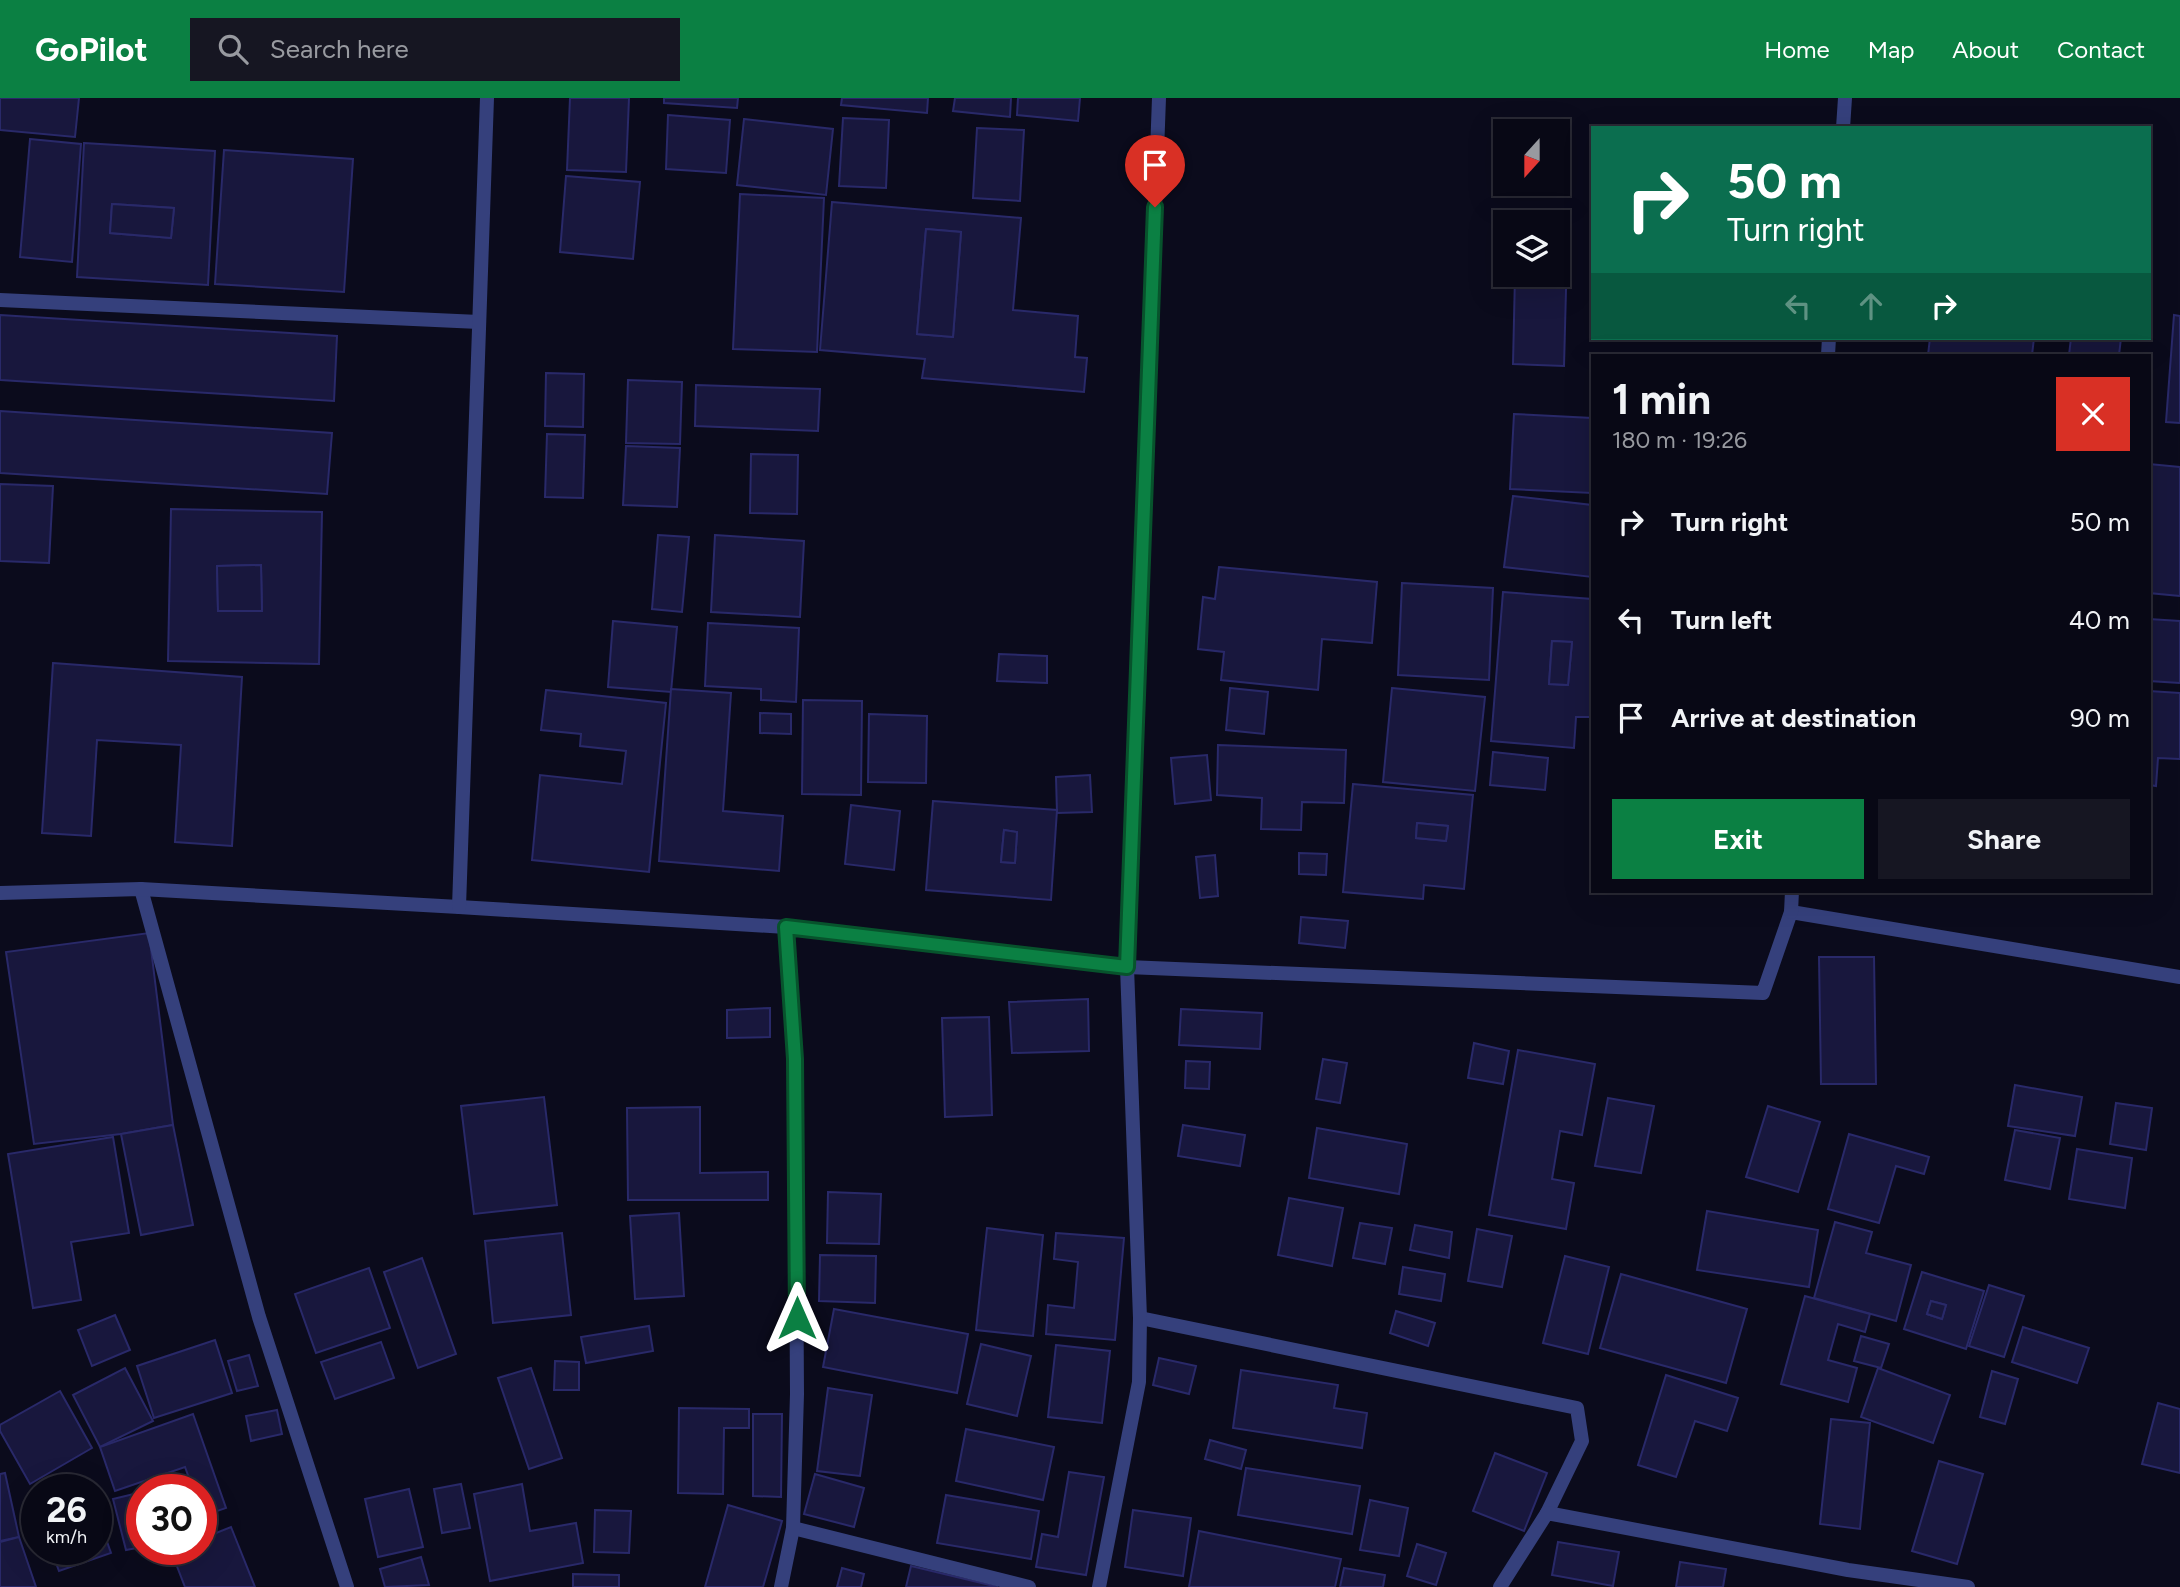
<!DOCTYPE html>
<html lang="en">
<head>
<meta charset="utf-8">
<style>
  body { margin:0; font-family:Figtree,sans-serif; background:#161622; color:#f1f3f6; height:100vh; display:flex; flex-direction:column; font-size:26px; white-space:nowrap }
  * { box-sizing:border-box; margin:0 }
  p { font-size:23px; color:#989aa0 }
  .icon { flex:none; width:38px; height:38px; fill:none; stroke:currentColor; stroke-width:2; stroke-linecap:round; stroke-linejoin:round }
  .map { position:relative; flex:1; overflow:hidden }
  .panel { position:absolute; left:1591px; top:256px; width:560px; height:539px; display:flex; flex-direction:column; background:#080815; border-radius:0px; box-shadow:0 7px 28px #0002,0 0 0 2px #292934 }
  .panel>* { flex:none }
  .top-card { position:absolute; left:1591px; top:28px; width:560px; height:214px; border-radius:0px; box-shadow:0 7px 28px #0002,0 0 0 2px #292934; background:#0b6e4f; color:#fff; overflow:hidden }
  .needle { width:46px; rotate:201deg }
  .tools { position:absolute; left:1493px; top:21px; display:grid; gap:14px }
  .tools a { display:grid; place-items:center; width:77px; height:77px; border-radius:0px; background:#080815; box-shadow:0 7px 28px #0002,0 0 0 2px #292934; font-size:35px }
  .speed { position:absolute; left:21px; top:1376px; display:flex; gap:14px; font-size:35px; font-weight:700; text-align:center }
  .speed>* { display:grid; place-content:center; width:91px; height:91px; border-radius:50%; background:#080815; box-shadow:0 7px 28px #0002,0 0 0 2px #292934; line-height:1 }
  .speed small { font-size:18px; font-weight:400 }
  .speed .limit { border:10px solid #d22; background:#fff; color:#111 }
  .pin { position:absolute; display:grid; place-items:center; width:60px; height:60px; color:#fff; margin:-72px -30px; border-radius:50% 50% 50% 0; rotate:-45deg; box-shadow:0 0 7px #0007 }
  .pin .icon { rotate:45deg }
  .me { position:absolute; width:77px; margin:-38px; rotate:0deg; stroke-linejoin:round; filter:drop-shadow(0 0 5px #0008) }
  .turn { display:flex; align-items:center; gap:24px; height:147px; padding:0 21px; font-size:32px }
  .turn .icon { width:91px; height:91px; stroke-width:2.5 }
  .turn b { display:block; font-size:49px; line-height:60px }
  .lanes { display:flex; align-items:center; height:66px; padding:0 21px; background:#0003; justify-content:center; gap:35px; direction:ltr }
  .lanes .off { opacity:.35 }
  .round { display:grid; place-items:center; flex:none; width:74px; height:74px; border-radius:0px; background:#161622 }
  .overview { display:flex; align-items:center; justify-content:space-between; height:119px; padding:0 21px }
  h1 { font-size:42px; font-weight:700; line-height:52px }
  .action { display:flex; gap:14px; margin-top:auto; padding:14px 21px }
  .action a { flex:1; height:80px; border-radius:0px; background:#0b8043; color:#fff; font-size:28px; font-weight:700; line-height:80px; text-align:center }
  .action a+a { background:#161622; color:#f1f3f6 }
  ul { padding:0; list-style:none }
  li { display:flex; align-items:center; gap:21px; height:98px; padding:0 21px }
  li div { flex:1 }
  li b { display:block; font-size:26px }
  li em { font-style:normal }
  header { display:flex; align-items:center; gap:42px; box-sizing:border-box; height:98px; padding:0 35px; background:#0b8043; color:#fff }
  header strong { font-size:33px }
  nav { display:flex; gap:38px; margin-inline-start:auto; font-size:24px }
  .search { width:490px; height:63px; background:#161622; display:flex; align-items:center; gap:18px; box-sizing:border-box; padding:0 24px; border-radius:0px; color:#989aa0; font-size:26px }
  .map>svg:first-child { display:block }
  .building { fill:#18173d; stroke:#292969; stroke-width:2; fill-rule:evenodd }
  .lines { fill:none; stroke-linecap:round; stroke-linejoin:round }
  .street { stroke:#35407c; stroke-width:14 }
  .route-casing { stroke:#07532c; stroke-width:18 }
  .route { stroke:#0b8043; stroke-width:12 }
</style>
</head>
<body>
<header>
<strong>GoPilot</strong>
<div class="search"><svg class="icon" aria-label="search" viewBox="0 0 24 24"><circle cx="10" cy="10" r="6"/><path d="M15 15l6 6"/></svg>Search here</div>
<nav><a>Home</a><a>Map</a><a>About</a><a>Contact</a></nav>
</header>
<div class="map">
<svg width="2180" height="1489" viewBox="0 0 2180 1489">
  <rect width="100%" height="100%" fill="#0b0b1c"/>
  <g class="building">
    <path d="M0,0h79l-4,39 -75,-7z"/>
    <path d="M570,0h59l-3,74 -59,-2z"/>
    <path d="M664,0h74l-1,10 -73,-5z"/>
    <path d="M842,0h86l-1,15 -86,-8z"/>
    <path d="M955,0h56l-1,19 -57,-6z"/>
    <path d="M1018,0h62l-2,23 -61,-6z"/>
    <path d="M668,17l62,5 -4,53 -60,-4z"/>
    <path d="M843,20l46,2 -3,68 -47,-2z"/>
    <path d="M744,21l89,10 -7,66 -89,-10z"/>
    <path d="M977,30l47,2 -4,71 -47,-3z"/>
    <path d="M30,41l51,5 -9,118 -52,-5z"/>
    <path d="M84,45l131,8 -7,134 -131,-8zM112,106l62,4 -3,30 -61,-5z"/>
    <path d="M224,52l129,9 -9,133 -129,-8z"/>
    <path d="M566,78l74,6 -7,77 -73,-7z"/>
    <path d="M740,96l84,4 -7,154 -84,-3z"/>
    <path d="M832,104l189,16 -8,92 65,6 -3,41 12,1 -3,34 -162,-14 3,-19 -105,-9zM926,131l35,3 -8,105 -36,-3z"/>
    <path d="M112,106l62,4 -3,30 -61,-5z"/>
    <path d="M926,131l35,3 -8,105 -36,-3z"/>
    <path d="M1558,153h9l-3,115 -51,-2 2,-89h43z"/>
    <path d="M0,217l337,21 -3,65 -334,-21z"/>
    <path d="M2174,217l6,1v107l-14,-1z"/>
    <path d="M1930,240h104l-2,17h-104z"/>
    <path d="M2071,240h50l-2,17h-50z"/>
    <path d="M546,275l38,1 -1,53 -38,-1z"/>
    <path d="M628,282l54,2 -2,62 -54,-1z"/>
    <path d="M696,287l124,4 -2,42 -123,-5z"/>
    <path d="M0,313l332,22 -5,61 -327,-21z"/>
    <path d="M1514,316l78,4v75l-82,-4z"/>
    <path d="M547,336l38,1 -2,63 -38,-1z"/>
    <path d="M626,348l54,2 -3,59 -54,-2z"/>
    <path d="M751,356l47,1 -1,59 -47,-1z"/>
    <path d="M2149,366l31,3v129l-31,-3z"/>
    <path d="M0,386l53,2 -4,77 -49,-2z"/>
    <path d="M1513,398l79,9v72l-88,-10z"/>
    <path d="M171,411l151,3 -3,152 -151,-3zM261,467l1,46h-44l-1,-45z"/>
    <path d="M658,437l31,2 -7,75 -30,-3z"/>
    <path d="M715,437l89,6 -4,76 -89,-5z"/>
    <path d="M261,467l1,46h-44l-1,-45z"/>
    <path d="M1219,469l158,15 -5,61 -50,-4 -4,51 -97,-10 3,-28 -26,-3 5,-52 12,2z"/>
    <path d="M1402,485l91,5 -4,92 -91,-5z"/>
    <path d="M1503,494l89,7v118h-16l-2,31 -83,-7zM1552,543l20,1 -4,43 -19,-1z"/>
    <path d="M2149,521l31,2v62l-31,-2z"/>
    <path d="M613,523l64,6 -6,65 -63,-5z"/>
    <path d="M708,525l91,5 -3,74 -35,-2v-11l-56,-3z"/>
    <path d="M1552,543l20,1 -4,43 -19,-1z"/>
    <path d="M999,556l48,2v27l-50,-2z"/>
    <path d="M53,565l189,14 -10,169 -57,-4 6,-97 -84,-5 -6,96 -49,-3z"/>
    <path d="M1230,590l38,4 -4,42 -38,-4z"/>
    <path d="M1392,590l93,9 -10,94 -92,-9z"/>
    <path d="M671,591l60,4 -8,118 60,5 -4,55 -120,-10z"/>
    <path d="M546,592l120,13 -17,169 -117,-12 8,-85 82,9 4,-33 -46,-5 1,-12 -40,-4z"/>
    <path d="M2149,593l31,2v66l-22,-1 -2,28 -7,-1z"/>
    <path d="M803,602l59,1 -1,94 -59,-1z"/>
    <path d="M760,615l31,1v20l-31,-1z"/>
    <path d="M869,616l58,2 -1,67 -58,-1z"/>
    <path d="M1218,647l128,5 -2,53 -42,-1 -1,28 -40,-1 1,-31 -45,-3z"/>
    <path d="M1493,654l55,6 -3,32 -55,-5z"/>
    <path d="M1207,657l4,45 -36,4 -4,-46z"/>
    <path d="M1090,677l2,37 -35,1 -1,-36z"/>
    <path d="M1353,686l120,11 -9,94 -40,-4 -1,14 -80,-7zM1417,725l31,3 -2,15 -30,-3z"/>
    <path d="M933,703l124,9 -6,90 -125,-10zM1004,732l13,2 -2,31 -14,-1z"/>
    <path d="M851,707l49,6 -6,59 -49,-6z"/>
    <path d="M1417,725l31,3 -2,15 -30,-3z"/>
    <path d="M1004,732l13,2 -2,31 -14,-1z"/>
    <path d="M1299,755l28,1 -1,21 -27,-1z"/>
    <path d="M1215,757l3,41 -18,2 -4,-41z"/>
    <path d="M1301,819l47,4 -3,27 -46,-5z"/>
    <path d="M149,835l24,192 -52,9 -87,10 -28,-192z"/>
    <path d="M1819,859h55l2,127h-55z"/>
    <path d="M1088,901l1,52 -77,2 -3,-51z"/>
    <path d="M770,910v29l-43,1v-28z"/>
    <path d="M1181,911l81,4 -2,36 -81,-4z"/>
    <path d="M989,919l3,98 -47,2 -3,-99z"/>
    <path d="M1474,945l35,8 -6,33 -35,-6z"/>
    <path d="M1518,952l77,14 -13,71 -22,-4 -8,48 22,4 -8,46 -77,-14z"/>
    <path d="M1323,961l24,4 -7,40 -24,-4z"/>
    <path d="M1186,963l24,1 -1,27 -24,-1z"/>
    <path d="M2015,987l67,12 -7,39 -67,-10z"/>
    <path d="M544,999l13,108 -83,9 -13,-108z"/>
    <path d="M1608,1000l46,8 -13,67 -46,-7z"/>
    <path d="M2116,1005l36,5 -6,42 -36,-6z"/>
    <path d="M1768,1008l52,16 -22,70 -52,-15z"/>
    <path d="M700,1009v66l68,-1v28h-140l-1,-92z"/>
    <path d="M173,1027l20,100 -52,10 -20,-101z"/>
    <path d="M1183,1027l62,10 -5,31 -62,-10z"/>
    <path d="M1317,1030l90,16 -8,50 -90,-16z"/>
    <path d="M2015,1032l45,8 -10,51 -45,-9z"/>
    <path d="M1849,1036l80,23 -5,17 -28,-8 -17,57 -51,-14z"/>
    <path d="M113,1039l16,96 -58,9 10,58 -48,8 -25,-154z"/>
    <path d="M2077,1051l55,9 -7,50 -56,-9z"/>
    <path d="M828,1094l53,2 -2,50 -52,-1z"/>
    <path d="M1289,1100l54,10 -11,58 -54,-11z"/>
    <path d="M1707,1113l111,19 -9,57 -112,-17z"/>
    <path d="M679,1115l5,83 -49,3 -5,-83z"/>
    <path d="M1835,1124l37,10 -6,21 45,12 -15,56 -82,-23z"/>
    <path d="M1360,1125l32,5 -7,36 -32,-6z"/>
    <path d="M1415,1127l37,7 -3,26 -39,-8z"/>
    <path d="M987,1130l56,7 -10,101 -57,-6z"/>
    <path d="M1477,1131l35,7 -10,51 -34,-6z"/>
    <path d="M562,1135l9,82 -78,8 -8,-82z"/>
    <path d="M1056,1135l68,5 -9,102 -69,-6 2,-29 26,3 4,-46 -24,-3z"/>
    <path d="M820,1157l56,1 -1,47 -56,-2z"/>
    <path d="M1565,1158l44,11 -21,87 -45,-11z"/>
    <path d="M422,1160l34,96 -38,14 -34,-96z"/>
    <path d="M1403,1169l42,7 -4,27 -42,-7z"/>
    <path d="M369,1170l21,60 -74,25 -21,-59z"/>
    <path d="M1922,1174l62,19 -18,58 -62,-20zM1931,1203l15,4 -4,14 -15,-5z"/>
    <path d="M1621,1176l126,35 -21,74 -126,-35z"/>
    <path d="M1989,1187l35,11 -20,61 -35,-11z"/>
    <path d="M1805,1198l65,18 -5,18 -27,-8 -10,36 29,8 -9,34 -67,-18z"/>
    <path d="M1931,1203l15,4 -4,14 -15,-5z"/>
    <path d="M834,1211l134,25 -11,59 -134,-26z"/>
    <path d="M1396,1213l39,12 -7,23 -38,-13z"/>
    <path d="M115,1217l15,35 -38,16 -14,-36z"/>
    <path d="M649,1228l4,25 -67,12 -5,-26z"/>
    <path d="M2023,1229l66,21 -12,35 -65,-21z"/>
    <path d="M1861,1238l28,8 -8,24 -27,-7z"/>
    <path d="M215,1242l17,53 -78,25 -17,-52z"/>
    <path d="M381,1244l13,36 -59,21 -14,-37z"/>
    <path d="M981,1246l50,12 -14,60 -50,-12z"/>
    <path d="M1056,1247l54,6 -8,72 -54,-6z"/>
    <path d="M249,1257l9,31 -21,5 -9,-30z"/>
    <path d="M1159,1260l37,8 -7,28 -36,-9z"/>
    <path d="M555,1263l24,1v28h-25z"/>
    <path d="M125,1270l28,53 -53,26 -27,-52z"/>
    <path d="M531,1270l31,90 -33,11 -31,-91z"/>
    <path d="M1878,1270l72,27 -17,48 -72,-26z"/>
    <path d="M1241,1272l97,15 -4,23 33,5 -5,35 -129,-20z"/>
    <path d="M1992,1273l26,8 -13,45 -25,-7z"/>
    <path d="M1666,1277l72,23 -11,33 -32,-10 -19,56 -38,-12z"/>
    <path d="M828,1290l44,7 -12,81 -43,-5z"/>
    <path d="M60,1293l32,57 -62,36 -30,-53v-6z"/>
    <path d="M2158,1305l22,6v64l-38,-9z"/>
    <path d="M679,1310l70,1v19h-25l-1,66 -45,-1z"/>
    <path d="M277,1312l5,24 -31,7 -5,-25z"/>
    <path d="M193,1316l33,94 -23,8 -2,-27h-8l-8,-22 -70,24 -15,-44z"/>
    <path d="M753,1316h29l-1,83 -28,-1z"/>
    <path d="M1831,1321l39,4 -10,106 -40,-5z"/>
    <path d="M966,1331l88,18 -11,53 -87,-19z"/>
    <path d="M1210,1342l36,10 -5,19 -36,-10z"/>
    <path d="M1495,1355l52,20 -23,58 -51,-20z"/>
    <path d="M1939,1363l44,13 -26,90 -45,-13z"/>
    <path d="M1246,1370l114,18 -8,48 -114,-19z"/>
    <path d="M1069,1374l35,5 -18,98 -50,-8 6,-33 16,3z"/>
    <path d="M5,1375l14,64 -19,4v-67z"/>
    <path d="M815,1376l49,14 -10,39 -50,-13z"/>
    <path d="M461,1386l9,44 -28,5 -8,-44z"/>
    <path d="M522,1386l8,47 46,-8 7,40 -93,18 -16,-87z"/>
    <path d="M409,1391l14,58 -45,10 -13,-58z"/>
    <path d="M142,1394v55l-16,3 -13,-51z"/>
    <path d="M946,1397l93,16 -8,48 -94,-16z"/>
    <path d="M1370,1402l38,8 -9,48 -39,-6z"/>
    <path d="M728,1407l54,16 -19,66h-58z"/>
    <path d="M595,1412l36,1 -2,42 -35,-1z"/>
    <path d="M1133,1412l58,8 -8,58 -58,-9z"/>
    <path d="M96,1413l15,42 -52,18 -8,-22h45z"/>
    <path d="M231,1429l24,60h-70l-14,-36 30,-2v-10z"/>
    <path d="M1199,1433l142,28 -6,28h-146z"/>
    <path d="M19,1439l17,50h-36v-45z"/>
    <path d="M1558,1444l61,10 -6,34 -61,-11z"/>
    <path d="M1417,1446l29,9 -10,32 -29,-9z"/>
    <path d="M421,1459l8,28 -44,2 -5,-18z"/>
    <path d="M1680,1464l46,7 -3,18h-47z"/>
    <path d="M911,1468l87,21h-92z"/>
    <path d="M842,1470l22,6 -3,13h-24z"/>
    <path d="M1344,1470l41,7 -2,12h-43z"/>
    <path d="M573,1476l46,1v12h-46z"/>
  </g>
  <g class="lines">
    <g class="street">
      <path d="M1843,30l2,-30"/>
      <path d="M0,202l479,22"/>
      <path d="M1828,257l1,-17"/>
      <path d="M141,791l118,428 88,270"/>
      <path d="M0,795l141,-4 318,18 327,20 341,40 636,26 28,-81 389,65"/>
      <path d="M459,809l28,-809"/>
      <path d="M1791,814l1,-21"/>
      <path d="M1140,1220l437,90 5,33 -35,72"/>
      <path d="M793,1430l236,59"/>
      <path d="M781,1489l12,-59 4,-134 -2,-335 -9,-132"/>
      <path d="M1099,1489l40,-205 1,-64 -13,-351 32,-869"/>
      <path d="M1500,1489l47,-74 301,57 120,17"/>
    </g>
  </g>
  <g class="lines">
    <defs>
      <path id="route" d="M797,1220l-2,-259 -9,-132 341,40 28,-760"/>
    </defs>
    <use href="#route" class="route-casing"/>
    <use href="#route" class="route"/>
  </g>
</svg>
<div class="tools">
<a><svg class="needle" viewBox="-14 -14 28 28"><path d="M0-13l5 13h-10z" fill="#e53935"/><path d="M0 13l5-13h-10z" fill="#989aa0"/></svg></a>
<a><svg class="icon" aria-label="layers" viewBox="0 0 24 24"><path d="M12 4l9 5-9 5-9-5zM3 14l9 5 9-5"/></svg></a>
</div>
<div class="speed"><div>26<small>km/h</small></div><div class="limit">30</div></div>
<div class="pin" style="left:1155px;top:109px;background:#d93025"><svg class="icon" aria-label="arrive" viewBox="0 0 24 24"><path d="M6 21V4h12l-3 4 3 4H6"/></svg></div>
<svg class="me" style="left:797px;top:1220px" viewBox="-20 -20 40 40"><path d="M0-17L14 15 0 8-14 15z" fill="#0b8043" stroke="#fff" stroke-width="4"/></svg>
<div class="top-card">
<div class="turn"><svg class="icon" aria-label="right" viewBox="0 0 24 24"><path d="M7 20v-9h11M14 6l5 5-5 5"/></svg><div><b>50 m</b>Turn right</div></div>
<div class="lanes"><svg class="icon off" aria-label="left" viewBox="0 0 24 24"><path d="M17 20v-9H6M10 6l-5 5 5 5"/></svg><svg class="icon off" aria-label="ahead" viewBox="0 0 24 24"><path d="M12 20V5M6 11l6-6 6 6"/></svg><svg class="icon" aria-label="right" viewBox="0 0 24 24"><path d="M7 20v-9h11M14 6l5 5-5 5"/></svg></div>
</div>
<section class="panel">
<div class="overview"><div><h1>1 min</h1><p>180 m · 19:26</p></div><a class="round" style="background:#d93025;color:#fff"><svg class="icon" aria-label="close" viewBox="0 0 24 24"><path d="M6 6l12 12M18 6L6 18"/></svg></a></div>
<ul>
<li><svg class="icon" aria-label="right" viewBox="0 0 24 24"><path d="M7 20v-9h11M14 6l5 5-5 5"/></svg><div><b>Turn right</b></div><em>50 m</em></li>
<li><svg class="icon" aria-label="left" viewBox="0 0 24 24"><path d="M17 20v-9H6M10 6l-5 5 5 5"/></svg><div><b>Turn left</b></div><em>40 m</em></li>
<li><svg class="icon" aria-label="arrive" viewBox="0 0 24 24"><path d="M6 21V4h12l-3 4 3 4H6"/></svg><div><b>Arrive at destination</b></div><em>90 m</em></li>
</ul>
<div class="action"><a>Exit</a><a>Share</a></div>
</section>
</div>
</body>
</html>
